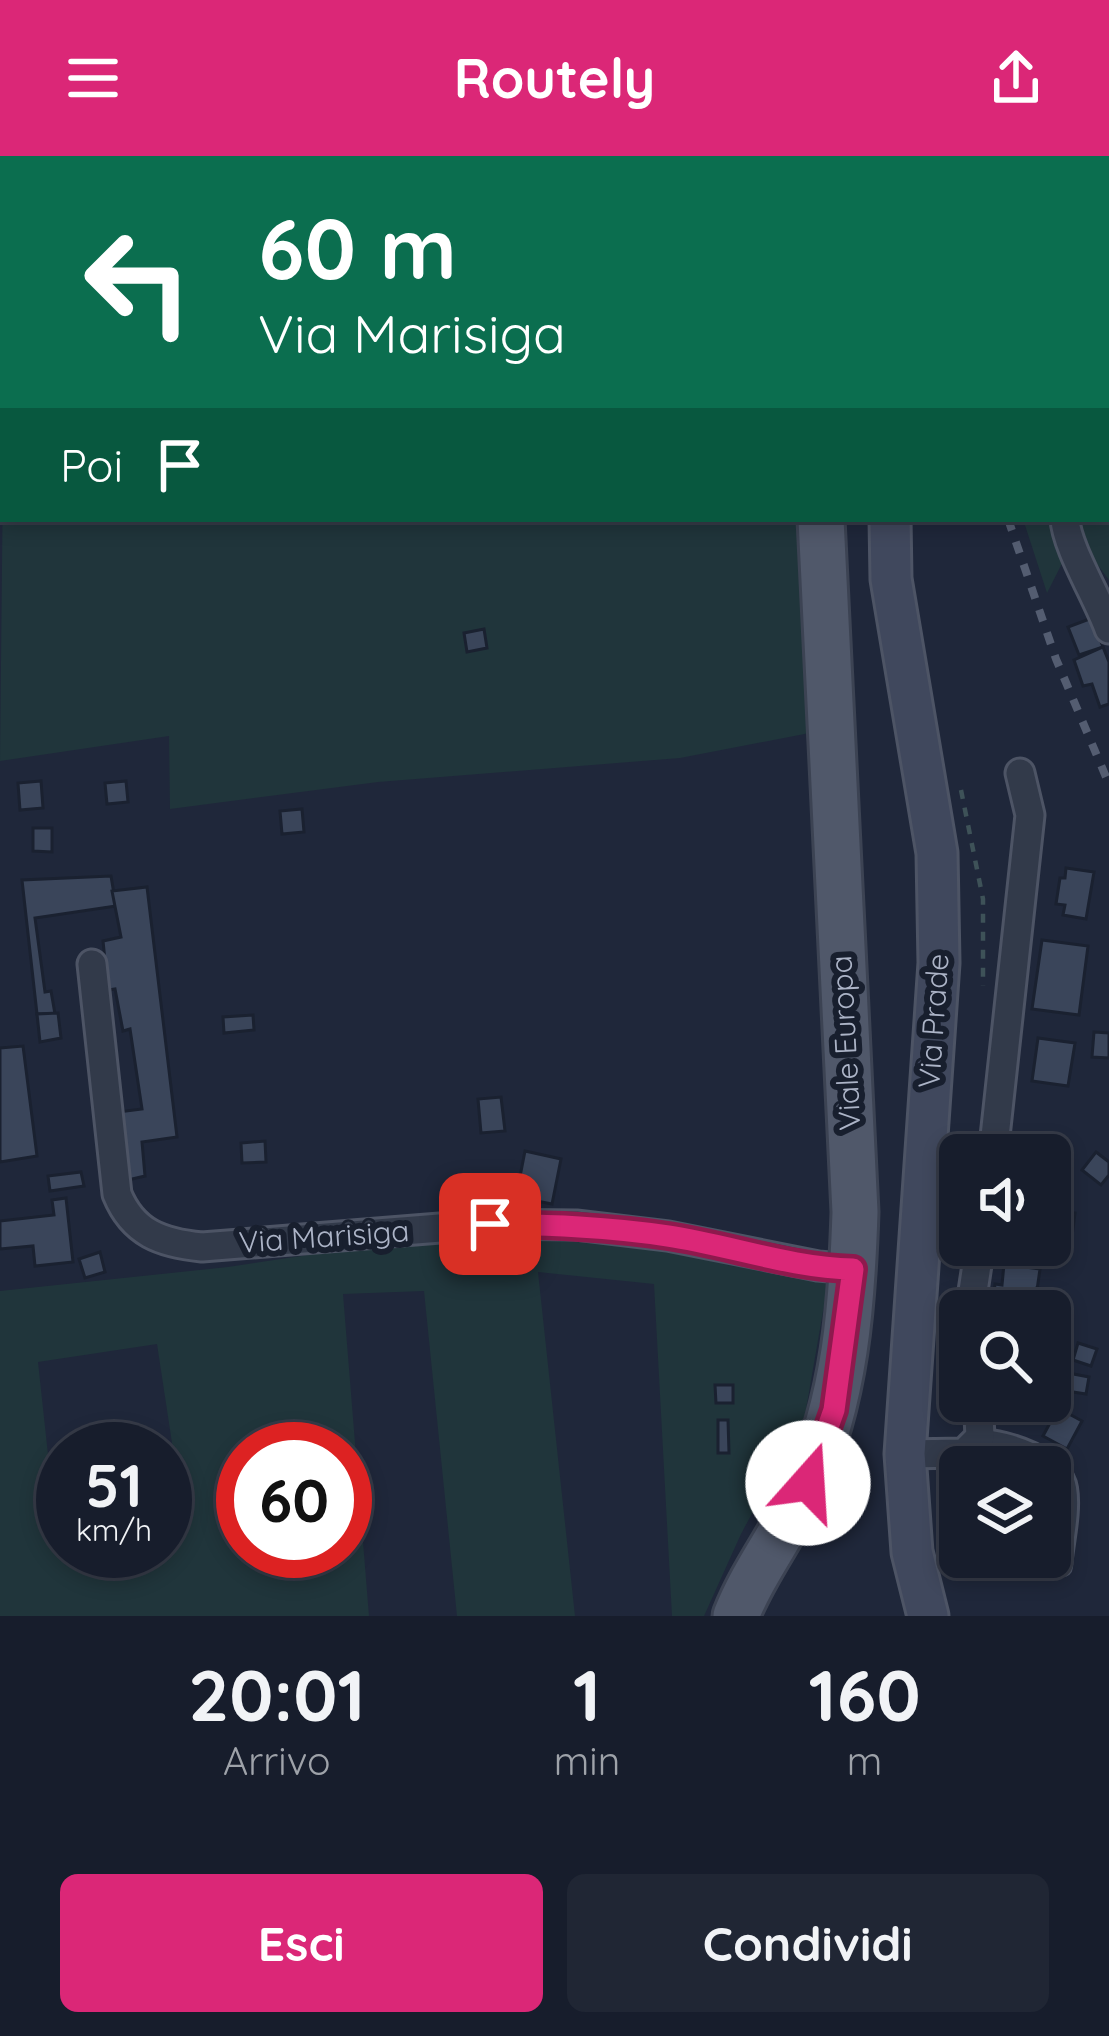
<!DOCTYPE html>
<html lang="it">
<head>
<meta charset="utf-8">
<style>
  body { margin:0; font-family:Quicksand,sans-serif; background:#202634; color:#f1f3f6; height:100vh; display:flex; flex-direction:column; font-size:45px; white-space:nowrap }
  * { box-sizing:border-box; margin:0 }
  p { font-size:39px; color:#9ea2a9 }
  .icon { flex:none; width:66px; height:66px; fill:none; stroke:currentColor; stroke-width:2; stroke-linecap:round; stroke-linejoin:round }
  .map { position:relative; height:1460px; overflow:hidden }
  .details { display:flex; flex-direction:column; background:#171d2c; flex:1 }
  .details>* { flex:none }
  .banner { position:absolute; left:0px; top:0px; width:1110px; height:366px; box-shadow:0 6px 18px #0003,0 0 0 3px #363b48; background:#0b6e4f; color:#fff; overflow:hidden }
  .fabs { position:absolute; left:939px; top:978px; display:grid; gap:24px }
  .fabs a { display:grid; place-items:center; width:132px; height:132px; border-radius:18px; background:#171d2c; box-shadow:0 6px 18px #0003,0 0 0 3px #363b48; font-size:60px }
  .speed { position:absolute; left:36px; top:1266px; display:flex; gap:24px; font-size:60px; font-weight:700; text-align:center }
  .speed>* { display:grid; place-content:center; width:156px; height:156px; border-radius:50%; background:#171d2c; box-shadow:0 6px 18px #0003,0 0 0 3px #363b48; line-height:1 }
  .speed small { font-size:30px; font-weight:400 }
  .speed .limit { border:18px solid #d22; background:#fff; color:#111 }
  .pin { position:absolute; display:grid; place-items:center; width:102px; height:102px; color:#fff; margin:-51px; border-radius:24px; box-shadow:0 6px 18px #0006 }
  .me { position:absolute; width:132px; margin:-66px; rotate:19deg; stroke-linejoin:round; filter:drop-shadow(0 0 9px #0008) }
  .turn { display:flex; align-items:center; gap:42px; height:252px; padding:0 60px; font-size:54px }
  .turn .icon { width:156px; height:156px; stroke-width:2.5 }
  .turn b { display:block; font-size:84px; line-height:102px }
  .then { display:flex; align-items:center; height:114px; padding:0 60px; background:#0003; gap:24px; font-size:45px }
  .eta { display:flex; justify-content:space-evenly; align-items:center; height:204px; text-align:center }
  .eta b { font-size:72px; font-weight:700; line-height:84px }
  .primary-button { display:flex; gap:24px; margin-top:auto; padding:24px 60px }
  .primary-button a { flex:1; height:138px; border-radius:18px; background:#db2777; color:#fff; font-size:48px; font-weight:700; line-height:138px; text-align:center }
  .primary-button a+a { background:#202634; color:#f1f3f6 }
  header { display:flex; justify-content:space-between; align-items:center; height:156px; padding:0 60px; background:#db2777; color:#fff; font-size:54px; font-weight:700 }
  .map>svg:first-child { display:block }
  .green { fill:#20353b; fill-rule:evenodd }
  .building { fill:#3a455a; stroke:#1a2130; stroke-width:3 }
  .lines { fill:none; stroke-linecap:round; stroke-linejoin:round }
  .lane-casing { stroke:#4d5465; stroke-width:20 }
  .street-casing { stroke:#4d5465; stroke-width:33 }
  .secondary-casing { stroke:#4d5465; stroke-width:45 }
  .primary-casing { stroke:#3c4353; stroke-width:51 }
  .path { stroke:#3e5258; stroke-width:4.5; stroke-dasharray:9 9; stroke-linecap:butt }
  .lane { stroke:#323a4a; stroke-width:14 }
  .street { stroke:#323a4a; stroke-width:27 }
  .secondary { stroke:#40485d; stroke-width:39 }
  .primary { stroke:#50586a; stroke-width:45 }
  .rail { stroke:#545d71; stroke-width:8; stroke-dasharray:12 12; stroke-linecap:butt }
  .route-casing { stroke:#8e194d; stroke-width:30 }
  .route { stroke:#db2777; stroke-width:21 }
  .labels { text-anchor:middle; stroke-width:12; stroke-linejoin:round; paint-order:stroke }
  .street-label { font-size:30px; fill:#acb4c7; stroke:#181f2e }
</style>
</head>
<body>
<header><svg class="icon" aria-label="menu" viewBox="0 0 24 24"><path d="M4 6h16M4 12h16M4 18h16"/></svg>Routely<svg class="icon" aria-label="share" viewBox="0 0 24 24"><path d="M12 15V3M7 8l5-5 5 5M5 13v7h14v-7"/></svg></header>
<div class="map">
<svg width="1109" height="1460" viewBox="0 0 1109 1460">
  <rect width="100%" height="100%" fill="#1f273a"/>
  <g class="green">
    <path d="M948,0h161v424l-33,-44 -29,57 -24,-74h84v-360z"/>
    <path d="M3,310v53h809l8,212 -140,27 -302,24 -208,27 -1,-73 -169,25z"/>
    <path d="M588,1076l144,34 97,11 -24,138 -64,119 -37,82h-32l-18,-332 -116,-12 37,344h-118l-33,-325 -81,3 26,322h-369v-325l228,-24 181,-27zM157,1188l27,178 -19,4v25h-102v-4h-5l-20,-185zM243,1293h102v102h-102z"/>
  </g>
  <g class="building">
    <path d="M1092,462l11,29 -24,8 -11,-28z"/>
    <path d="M484,473l3,19 -20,4 -3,-19z"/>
    <path d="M1103,491l6,15v42l-9,3 -8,-23 -9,2 -9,-26z"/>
    <path d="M41,625l2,27 -23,2 -2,-27z"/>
    <path d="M126,625l2,21 -21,2 -2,-21z"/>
    <path d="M302,653l2,23 -22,2 -2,-23z"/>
    <path d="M33,672h19v24l-19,-1z"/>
    <path d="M1066,712l28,4 -8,47 -23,-4 2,-10 -9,-1 4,-26h5z"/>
    <path d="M111,720l5,30 -81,12 10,74 6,-1 4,23h-18l-15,-134z"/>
    <path d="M147,731l30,250 -35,5 3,34 -17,4 -10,-68 24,-3 -12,-80 -7,2 -8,-42 -7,1 -5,-49 18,-4 -9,-46z"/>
    <path d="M1042,784l46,6 -9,69 -47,-6z"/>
    <path d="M58,857l3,25 -21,4 -3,-28z"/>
    <path d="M253,859l1,15 -30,3 -1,-16z"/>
    <path d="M1094,876l15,1v25l-17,-1z"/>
    <path d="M1038,882l37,5 -7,43 -36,-5z"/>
    <path d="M23,890l14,110 -37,6v-114z"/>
    <path d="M501,941l4,34 -24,2 -3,-34z"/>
    <path d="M1017,984l25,4 -2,11h-26z"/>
    <path d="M265,985l1,21 -24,1 -1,-20z"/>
    <path d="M525,995l36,8 -9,45 -36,-7z"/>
    <path d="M1096,996l13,10v13l-8,10 -19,-15z"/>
    <path d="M1050,1010l13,3 -4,24 -9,-2z"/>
    <path d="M81,1016l3,14 -34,5 -2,-15z"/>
    <path d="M66,1042l7,64 -38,4 -2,-20 -33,3v-28l54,-6 -2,-15z"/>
    <path d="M1058,1055l17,2 -3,23 -17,-2z"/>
    <path d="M100,1096l5,20 -20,6 -6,-19z"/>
    <path d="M1004,1108l36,5 -6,42h-42l3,-27 7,1z"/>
    <path d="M1037,1132l25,3 -4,33 -8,-1v-12h-16z"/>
    <path d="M1078,1187l19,6 -6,17 -18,-6z"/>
    <path d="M1063,1216l26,5 -3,17 -26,-4z"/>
    <path d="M715,1229h18v18h-17z"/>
    <path d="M1058,1252l24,13 -15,28 -24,-13z"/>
    <path d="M718,1264h10l1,33h-11z"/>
  </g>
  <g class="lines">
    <defs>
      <path id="lane" d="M980,1281c28,1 84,19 89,51 4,24 -4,55 -6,79"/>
      <g id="street">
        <path d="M1091,3v-3"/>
        <path d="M1065,363c1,27 33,79 44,110"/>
        <path d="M92,808l25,230c16,39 44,49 85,53l288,-23 86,1 92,11 150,30 35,3"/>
        <path d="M993,999l37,-340 -10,-42"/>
        <path d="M970,1155l10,-66"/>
        <path d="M905,1298l59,-1 16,-16 -1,-20 -9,-16"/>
      </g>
      <g id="secondary">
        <path d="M1031,3l1,-3"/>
        <path d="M890,363l1,60 46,274 2,110 -34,491 7,98 16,64"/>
      </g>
      <g id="primary">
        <path d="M806,0v3"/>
        <path d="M736,1460c18,-46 50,-85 70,-131 39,-86 46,-180 49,-273l-34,-693"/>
      </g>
    </defs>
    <use href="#lane" class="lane-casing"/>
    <use href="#street" class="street-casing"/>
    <use href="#secondary" class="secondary-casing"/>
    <use href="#primary" class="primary-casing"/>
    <path class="path" d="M961,634l22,109v87"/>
    <use href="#lane" class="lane"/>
    <use href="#street" class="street"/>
    <use href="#secondary" class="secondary"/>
    <use href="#primary" class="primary"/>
    <g class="rail">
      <path d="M933,0v3"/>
      <path d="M1008,363l48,140 53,125"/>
    </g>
  </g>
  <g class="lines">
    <defs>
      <path id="route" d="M490,1068c60,1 119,3 178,12 61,9 123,32 185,33l-19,141 -26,73"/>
    </defs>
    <use href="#route" class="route-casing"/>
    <use href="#route" class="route"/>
  </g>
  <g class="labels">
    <g class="street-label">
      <text transform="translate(934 865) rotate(-86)" y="10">Via Prade</text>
      <text transform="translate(846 887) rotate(-93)" y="10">Viale Europa</text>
      <text transform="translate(324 1081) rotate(-4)" y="10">Via Marisiga</text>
    </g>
  </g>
</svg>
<div class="fabs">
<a><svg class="icon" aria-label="sound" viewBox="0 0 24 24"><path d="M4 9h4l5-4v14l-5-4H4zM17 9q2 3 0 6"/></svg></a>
<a><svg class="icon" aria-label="search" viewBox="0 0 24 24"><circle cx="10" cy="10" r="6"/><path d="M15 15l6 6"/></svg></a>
<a><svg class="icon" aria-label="layers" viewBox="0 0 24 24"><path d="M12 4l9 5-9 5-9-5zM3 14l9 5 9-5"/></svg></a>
</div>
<div class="speed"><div>51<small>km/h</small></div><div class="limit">60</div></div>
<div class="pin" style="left:490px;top:1068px;background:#d93025"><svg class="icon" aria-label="arrive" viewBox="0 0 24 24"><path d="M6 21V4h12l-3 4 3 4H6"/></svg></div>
<svg class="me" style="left:808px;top:1327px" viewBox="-20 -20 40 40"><circle r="19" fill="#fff"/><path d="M0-13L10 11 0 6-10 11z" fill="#db2777"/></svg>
<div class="banner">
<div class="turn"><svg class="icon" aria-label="left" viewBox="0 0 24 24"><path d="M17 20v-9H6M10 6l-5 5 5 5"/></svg><div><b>60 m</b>Via Marisiga</div></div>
<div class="then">Poi<svg class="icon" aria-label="arrive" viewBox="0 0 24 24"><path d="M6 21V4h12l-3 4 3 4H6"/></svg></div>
</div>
</div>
<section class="details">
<div class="eta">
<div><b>20:01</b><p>Arrivo</p></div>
<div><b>1</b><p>min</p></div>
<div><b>160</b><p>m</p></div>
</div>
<div class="primary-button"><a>Esci</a><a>Condividi</a></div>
</section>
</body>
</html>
